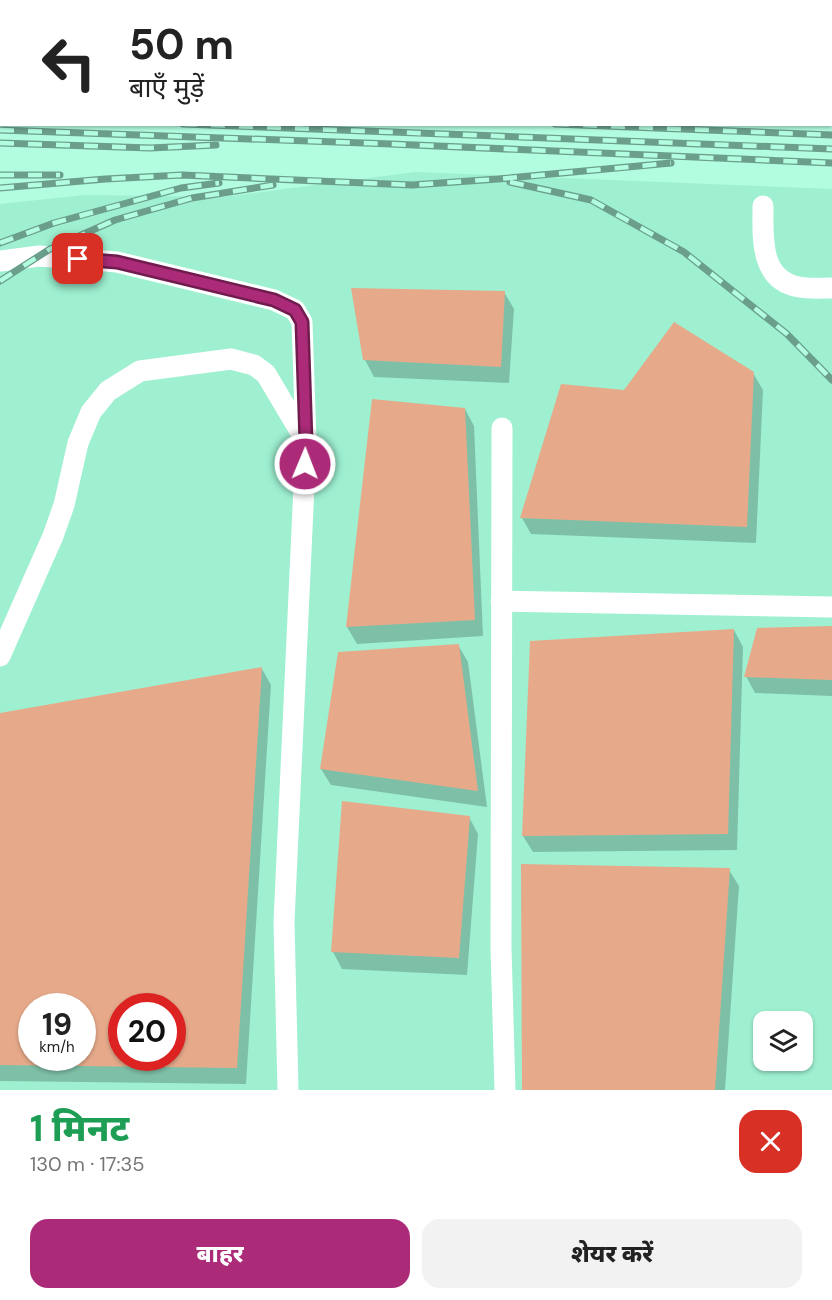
<!DOCTYPE html>
<html lang="hi">
<head>
<meta charset="utf-8">
<style>
  body { margin:0; font-family:"DM Sans","Noto Sans Devanagari",sans-serif; background:#f2f2f2; color:#222; height:100vh; display:flex; flex-direction:column; font-size:22px; white-space:nowrap }
  * { box-sizing:border-box; margin:0 }
  p { font-size:20px; color:#767676 }
  .icon { flex:none; width:33px; height:33px; fill:none; stroke:currentColor; stroke-width:2; stroke-linecap:round; stroke-linejoin:round }
  .map { position:relative; height:1090px; overflow:hidden }
  .details { display:flex; flex-direction:column; background:#fff; flex:1 }
  .details>* { flex:none }
  .hud { position:absolute; left:0px; top:0px; width:832px; height:126px; box-shadow:0 2px 4px #0004; background:#fff; color:#222; overflow:hidden }
  .controls { position:absolute; left:753px; top:1011px; display:grid; gap:12px }
  .controls a { display:grid; place-items:center; width:60px; height:60px; border-radius:12px; background:#fff; box-shadow:0 2px 4px #0004; font-size:30px }
  .speed { position:absolute; left:18px; top:993px; display:flex; gap:12px; font-size:30px; font-weight:700; text-align:center }
  .speed>* { display:grid; place-content:center; width:78px; height:78px; border-radius:50%; background:#fff; box-shadow:0 2px 4px #0004; line-height:1 }
  .speed small { font-size:15px; font-weight:400 }
  .speed .limit { border:9px solid #d22; background:#fff; color:#111 }
  .pin { position:absolute; display:grid; place-items:center; width:51px; height:51px; color:#fff; margin:-26px; border-radius:12px; box-shadow:0 3px 9px #0006 }
  .me { position:absolute; width:66px; margin:-33px; rotate:1deg; stroke-linejoin:round; filter:drop-shadow(0 0 4px #0008) }
  .turn { display:flex; align-items:center; gap:21px; height:126px; padding:0 30px; font-size:27px }
  .turn .icon { width:78px; height:78px; stroke-width:2.5 }
  .turn b { display:block; font-size:42px; line-height:51px }
  .round { display:grid; place-items:center; flex:none; width:63px; height:63px; border-radius:18px; background:#f2f2f2 }
  .summary { display:flex; align-items:center; justify-content:space-between; height:102px; padding:0 30px }
  h1 { font-size:36px; font-weight:800; line-height:45px; color:#1e9e55 }
  .cta { display:flex; gap:12px; margin-top:auto; padding:12px 30px }
  .cta a { flex:1; height:69px; border-radius:18px; background:#ac2b79; color:#fff; font-size:24px; font-weight:800; line-height:69px; text-align:center }
  .cta a+a { background:#f2f2f2; color:#222 }
  .map>svg:first-child { display:block }
  .built { fill:#9ef0d1; fill-rule:evenodd }
  .shadow { fill:#0003; fill-rule:evenodd }
  .building { fill:#e6aa8b; fill-rule:evenodd }
  .lines { fill:none; stroke-linecap:round; stroke-linejoin:round }
  .minor { stroke:#fff; stroke-width:21 }
  .rail-casing { stroke:#6b9f8b; stroke-width:7 }
  .rail { stroke:#b2fcdf; stroke-width:4.5; stroke-dasharray:14; stroke-linecap:butt }
  .route-casing { stroke:#701c4f; stroke-width:15 }
  .route { stroke:#ac2b79; stroke-width:10 }
</style>
</head>
<body>
<div class="map">
<svg width="832" height="1090" viewBox="0 0 832 1090">
  <rect width="100%" height="100%" fill="#b2fcdf"/>
  <path class="built" d="M415,172l417,17v901h-832v-886l85,-9 139,2zM32,1006h50v52h-50zM122,1006h50v52h-50zM764,1022h38v38h-38z"/>
  <g class="shadow">
    <path d="M501,0h56l29,2h-85z"/>
    <path d="M804,0l1,2h-27l20,-2z"/>
    <path d="M504,292l10,17 -5,74 -135,-6 -9,-17z"/>
    <path d="M753,373l10,17 -7,153 -225,-9 -9,-16 103,-127z"/>
    <path d="M374,401l91,8 9,17 9,210 -126,8 -10,-17z"/>
    <path d="M832,628v68l-77,-3 -9,-17z"/>
    <path d="M734,630l9,17 -6,203 -204,2 -10,-16 8,-194z"/>
    <path d="M458,645l10,17 19,145 -156,-22 -10,-16z"/>
    <path d="M262,669l9,16 -25,399 -246,-3v-366zM32,1006h50v52h-50zM122,1006h50v52h-50z"/>
    <path d="M469,817l9,17 -11,141 -125,-6 -9,-17z"/>
    <path d="M729,870l10,16 -14,204h-202z"/>
  </g>
  <g class="building">
    <path d="M351,288l154,3 -4,76 -138,-7z"/>
    <path d="M674,322l80,50 -7,155 -227,-9 41,-134 63,6z"/>
    <path d="M372,399l93,9 10,212 -129,7z"/>
    <path d="M832,626v54l-88,-3 13,-49z"/>
    <path d="M734,629l-6,205 -206,2 8,-195z"/>
    <path d="M459,644l19,147 -158,-22 18,-117z"/>
    <path d="M262,667l-25,401 -237,-3v-352zM32,1006h50v52h-50zM122,1006h50v52h-50z"/>
    <path d="M342,801l128,15 -11,142 -128,-6z"/>
    <path d="M521,864l209,4 -15,222h-193z"/>
  </g>
  <g class="lines">
    <g class="minor">
      <path d="M763,206c0,30 -4,74 36,81 11,2 22,1 33,1"/>
      <path d="M0,261l39,-5 78,6 157,38 21,10 7,12 4,120 -22,480 4,168"/>
      <path d="M502,428l-1,520 4,142"/>
      <path d="M501,601l331,6"/>
      <path d="M0,656l53,-120 11,-31 14,-62 13,-31 17,-21 32,-20 91,-12 23,6 12,9 38,64"/>
    </g>
    <defs>
      <g id="rail">
        <path d="M0,88h2"/>
        <path d="M0,103h2"/>
        <path d="M0,117l2,1"/>
        <path d="M183,124l649,25"/>
        <path d="M555,124l277,11"/>
        <path d="M0,130l391,14 441,19"/>
        <path d="M0,143l150,5 66,-3"/>
        <path d="M0,175h60"/>
        <path d="M510,182l81,18 93,52 103,82 45,46"/>
        <path d="M0,188l105,-9 77,-4 230,10 86,-6 173,-16"/>
        <path d="M0,243l54,-20 127,-35 38,-5"/>
        <path d="M0,281l50,-32 65,-29 77,-22 81,-13"/>
      </g>
    </defs>
    <use href="#rail" class="rail-casing"/>
    <use href="#rail" class="rail"/>
  </g>
  <g class="lines">
    <defs>
      <path id="route" d="M78,259l39,3 157,38 21,10 7,12 4,120 -1,22"/>
    </defs>
    <use href="#route" class="route-casing"/>
    <use href="#route" class="route"/>
  </g>
</svg>
<div class="controls">
<a><svg class="icon" aria-label="layers" viewBox="0 0 24 24"><path d="M12 4l9 5-9 5-9-5zM3 14l9 5 9-5"/></svg></a>
</div>
<div class="speed"><div>19<small>km/h</small></div><div class="limit">20</div></div>
<div class="pin" style="left:78px;top:259px;background:#d93025"><svg class="icon" aria-label="arrive" viewBox="0 0 24 24"><path d="M6 21V4h12l-3 4 3 4H6"/></svg></div>
<svg class="me" style="left:305px;top:464px" viewBox="-20 -20 40 40"><circle r="17" fill="#ac2b79" stroke="#fff" stroke-width="3"/><path d="M0-11L8 9 0 5-8 9z" fill="#fff"/></svg>
<div class="hud">
<div class="turn"><svg class="icon" aria-label="left" viewBox="0 0 24 24"><path d="M17 20v-9H6M10 6l-5 5 5 5"/></svg><div><b>50 m</b>बाएँ मुड़ें</div></div>
</div>
</div>
<section class="details">
<div class="summary"><div><h1>1 मिनट</h1><p>130 m · 17:35</p></div><a class="round" style="background:#d93025;color:#fff"><svg class="icon" aria-label="close" viewBox="0 0 24 24"><path d="M6 6l12 12M18 6L6 18"/></svg></a></div>
<div class="cta"><a>बाहर</a><a>शेयर करें</a></div>
</section>
</body>
</html>
